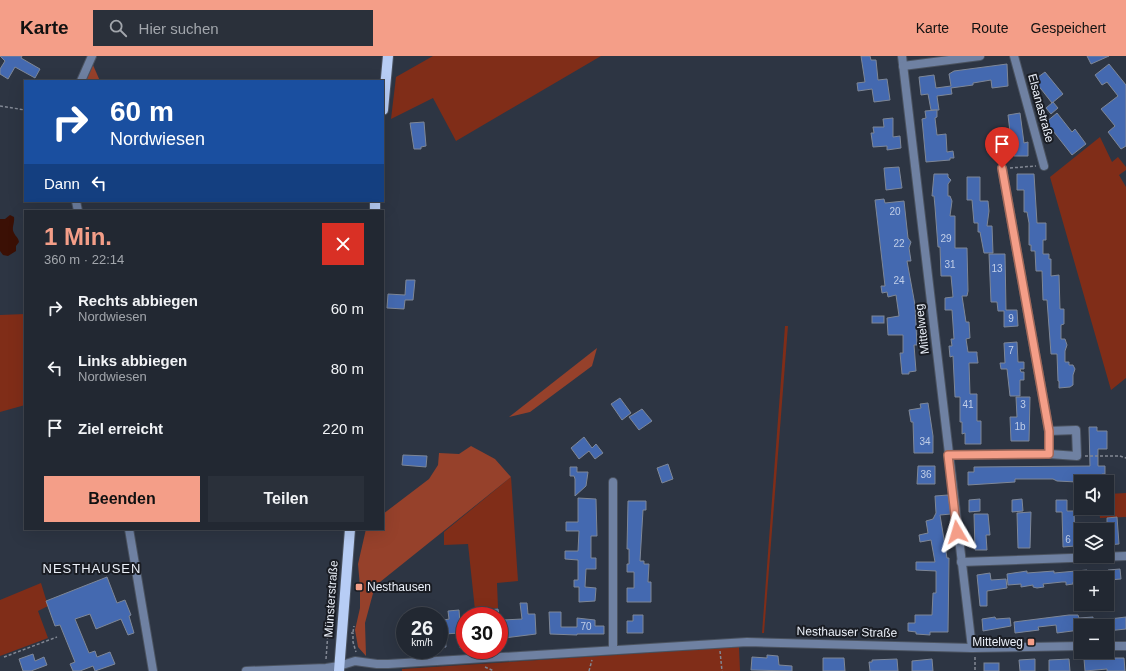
<!DOCTYPE html>
<html lang="de">
<head>
<meta charset="utf-8">
<style>
  body { margin:0; font-family:Arial,sans-serif; background:#2a303a; color:#f1f3f6; height:100vh; display:flex; flex-direction:column; font-size:15px; white-space:nowrap }
  * { box-sizing:border-box; margin:0 }
  p { font-size:13px; color:#a2a6ac }
  .icon { flex:none; width:22px; height:22px; fill:none; stroke:currentColor; stroke-width:2; stroke-linecap:round; stroke-linejoin:round }
  .map { position:relative; flex:1; overflow:hidden }
  .sheet { position:absolute; left:24px; top:154px; width:360px; height:320px; display:flex; flex-direction:column; background:#222832; border-radius:0px; box-shadow:0 4px 16px #0002,0 0 0 1px #3f444d }
  .sheet>* { flex:none }
  .guide { position:absolute; left:24px; top:24px; width:360px; height:122px; border-radius:0px; box-shadow:0 4px 16px #0002,0 0 0 1px #3f444d; background:#1a4fa0; color:#fff; overflow:hidden }
  .tools { position:absolute; left:1074px; top:419px; display:grid; gap:8px }
  .tools a { display:grid; place-items:center; width:40px; height:40px; border-radius:0px; background:#222832; box-shadow:0 4px 16px #0002,0 0 0 1px #3f444d; font-size:20px }
  .speed { position:absolute; left:396px; top:551px; display:flex; gap:8px; font-size:20px; font-weight:700; text-align:center }
  .speed>* { display:grid; place-content:center; width:52px; height:52px; border-radius:50%; background:#222832; box-shadow:0 4px 16px #0002,0 0 0 1px #3f444d; line-height:1 }
  .speed small { font-size:10px; font-weight:400 }
  .speed .limit { border:6px solid #d22; background:#fff; color:#111 }
  .pin { position:absolute; display:grid; place-items:center; width:34px; height:34px; color:#fff; margin:-41px -17px; border-radius:50% 50% 50% 0; rotate:-45deg; box-shadow:0 0 4px #0007 }
  .pin .icon { rotate:45deg }
  .me { position:absolute; width:44px; margin:-22px; rotate:353deg; stroke-linejoin:round; filter:drop-shadow(0 0 3px #0008) }
  .turn { display:flex; align-items:center; gap:14px; height:84px; padding:0 20px; font-size:18px }
  .turn .icon { width:52px; height:52px; stroke-width:2.5 }
  .turn b { display:block; font-size:28px; line-height:34px }
  .then { display:flex; align-items:center; height:38px; padding:0 20px; background:#0003; gap:8px; font-size:15px }
  .round { display:grid; place-items:center; flex:none; width:42px; height:42px; border-radius:0px; background:#2a303a }
  .summary { display:flex; align-items:center; justify-content:space-between; height:68px; padding:0 20px }
  h1 { font-size:24px; font-weight:700; line-height:30px; color:#f49e88 }
  .cta { display:flex; gap:8px; margin-top:auto; padding:8px 20px }
  .cta a { flex:1; height:46px; border-radius:0px; background:#f49e88; color:#111; font-size:16px; font-weight:700; line-height:46px; text-align:center }
  .cta a+a { background:#2a303a; color:#f1f3f6 }
  ul { padding:0; list-style:none }
  li { display:flex; align-items:center; gap:12px; height:60px; padding:0 20px }
  li div { flex:1 }
  li b { display:block; font-size:15px }
  li em { font-style:normal }
  header { display:flex; align-items:center; gap:24px; box-sizing:border-box; height:56px; padding:0 20px; background:#f49e88; color:#111 }
  header strong { font-size:19px }
  nav { display:flex; gap:22px; margin-inline-start:auto; font-size:14px }
  .search { width:280px; height:36px; background:#2a303a; display:flex; align-items:center; gap:10px; box-sizing:border-box; padding:0 14px; border-radius:0px; color:#a2a6ac; font-size:15px }
  .map>svg:first-child { display:block }
  .green { fill:#802d18 }
  .forest { fill:#96412b }
  .water { fill:#3b1005 }
  .building { fill:#4469b0; stroke:#7e8797 }
  .lines { fill:none; stroke-linecap:round; stroke-linejoin:round }
  .minor-casing { stroke:#4b5360; stroke-width:10 }
  .primary-casing { stroke:#4b5360; stroke-width:12 }
  .path { stroke:#828894; stroke-width:1.5; stroke-dasharray:3 2; stroke-linecap:butt }
  .minor { stroke:#6f81a2; stroke-width:8 }
  .primary { stroke:#b7cdf5; stroke-width:10 }
  .route-casing { stroke:#9f6758; stroke-width:10 }
  .route { stroke:#f49e88; stroke-width:7 }
  .poi-dot { fill:#f49e88; stroke:#191c23; stroke-width:1.5 }
  .labels { text-anchor:middle; stroke-width:4; stroke-linejoin:round; paint-order:stroke }
  .number-label { font-size:10px; fill:#c1cee7 }
  .street-label { font-size:12px; fill:#ebf0f9; stroke:#191c23 }
  .poi-label { font-size:12px; fill:#ebf0f9; stroke:#191c23; text-anchor:start }
  .neighbourhood-label { font-size:13px; letter-spacing:1px; fill:#ebf0f9; stroke:#191c23 }
</style>
</head>
<body>
<header>
<strong>Karte</strong>
<div class="search"><svg class="icon" aria-label="search" viewBox="0 0 24 24"><circle cx="10" cy="10" r="6"/><path d="M15 15l6 6"/></svg>Hier suchen</div>
<nav><a>Karte</a><a>Route</a><a>Gespeichert</a></nav>
</header>
<div class="map">
<svg width="1126" height="615" viewBox="0 0 1126 615">
  <rect width="100%" height="100%" fill="#2d3543"/>
  <g class="green">
    <path d="M433,0h168l-145,85 -23,-43 -42,21 5,-42z"/>
    <path d="M1100,81l12,25 6,-5 8,10v3l-7,5 7,12v191l-15,12 -61,-213z"/>
    <path d="M25,258v91l-25,7v-97z"/>
    <path d="M785,270h3l-24,307h-2z"/>
    <path d="M511,421l7,104 -21,2 1,25 -23,2 -7,-66 -24,1v-13z"/>
    <path d="M1126,437v24l-26,1 -1,-10h8v-14z"/>
    <path d="M41,527l7,23 -10,5 10,27 -48,18v-56z"/>
    <path d="M739,591l1,24h-338v-2z"/>
  </g>
  <g class="forest">
    <path d="M93,9l7,16h-14z"/>
    <path d="M597,292l-5,18 -62,46 -21,5z"/>
    <path d="M471,390l24,13 16,18 -136,109 -10,37 1,33 -8,-9 -3,-17 5,-22v-21l-2,-23 8,-35h17v-15l46,-35 9,-14 1,-12 20,1z"/>
  </g>
  <path class="water" d="M10,159l4,2c1,6 -3,11 0,16 2,4 4,4 5,9l-3,4v5l-8,5 -5,-1 -3,-4v-32h5z"/>
  <g class="building">
    <path d="M0,0h22l-1,2 19,11 -5,9 -20,-11 -7,12 -8,-5v-5l5,-8z"/>
    <path d="M861,0h9l1,4h5l2,20 9,-1 3,21 -16,2 -2,-13 -14,2 -1,-8 8,-1z"/>
    <path d="M1087,0h22l-18,8z"/>
    <path d="M1007,8l1,22 -16,2 -1,-8 -18,3v2l-22,3 1,6 -15,2 2,14h-8l-3,-16 -7,1 -2,-18 15,-2 2,13 15,-2 -2,-12 5,-3z"/>
    <path d="M1109,8l17,21v61l-5,3 -13,-17 7,-6 -14,-17 17,-13 -11,-14 -5,3 -7,-10z"/>
    <path d="M1045,16l18,22 -11,9 -18,-23z"/>
    <path d="M1053,46l5,6 -7,6 -5,-6z"/>
    <path d="M937,54v7l-2,1 2,17 9,-1 1,18 6,-1 1,7h-4v2l-24,2 -4,-43 4,-1 -1,-7z"/>
    <path d="M1020,57l4,30 4,-1v14h-14v-13h-2v-12l-2,1 -2,-17z"/>
    <path d="M1057,57l15,19 3,-3 11,15 -14,11 -26,-33z"/>
    <path d="M893,62v19l7,-1 1,12 -14,2v-4l-14,1 -2,-14h3l-1,-6h11l-1,-8z"/>
    <path d="M424,66l2,24 -5,1v2h-7l-4,-26z"/>
    <path d="M899,111l3,21 -16,2 -2,-22z"/>
    <path d="M934,118h14v3l3,3 -3,4v12h2l2,5 -2,15h5v32h12l1,43 -1,5h-5l4,26h3l1,16 -4,1 2,13h9v3l1,8h-9l1,31h7v27h4v23h-16v-11l-3,1v-12h-2v-25h-5l-2,-41 -3,1 -1,-11h3l-1,-7h3l-2,-29h-7v-12l8,-1 -2,-21h-10l-1,-29h-2l-3,-40 -1,-11h-2z"/>
    <path d="M1017,118h17l3,49h9v17h-3v14h6v5h2v17l8,-1 1,34h4v15l-3,1v14h4l2,6 -2,6v11h4v3h4l2,4 -2,6v10l-3,2 -11,1v-7h-1l-1,-27h-6l-4,-54h-4l-1,-29h-6l-1,-20h-4v-6h-2v-22l-2,-11h-3v-22h-7z"/>
    <path d="M967,121h13v24h8l1,10 -2,15h5l1,27h-9l-4,-21h-2v-9h-4l-2,-23h-5z"/>
    <path d="M884,143l1,4 19,-2 4,37 3,4 -2,6 2,13h-4l8,44 2,40h-3l2,26 -7,1v2h-7l-2,-21h3v-18h-15l-1,-17 12,-2 -3,-21 -8,2 -1,-5 -5,1 -1,-7h4l-10,-86z"/>
    <path d="M989,198h16l1,56h11l1,16 -14,1v-16h-6l-1,-9h-6z"/>
    <path d="M406,224h9l-2,20h-8l-1,9 -17,-1 1,-14 17,1z"/>
    <rect x="872" y="260" width="12" height="7"/>
    <path d="M1017,286l1,20h6v7h-4l1,3h3v8h-4v16h-10l-3,-27h-6l-1,-6h5l-1,-20z"/>
    <path d="M1016,341h14l-1,44h-18l-1,-24h7z"/>
    <path d="M620,342l11,15 -9,7 -11,-16z"/>
    <path d="M928,347l5,33v17h-19l-1,-31h-2l-2,-12 12,-2 -1,-4z"/>
    <path d="M642,353l10,12 -13,9 -10,-13z"/>
    <path d="M1089,371h8v4h10v18h-9v17h7v8h-3v7l-25,1 -20,-1 -4,-2h-38v3l-47,3v-13h6v-5l116,-1z"/>
    <path d="M584,381l8,11 4,-4 7,9 -8,6 -6,-8 -10,8 -8,-11z"/>
    <path d="M403,399l24,1 -1,11 -24,-2z"/>
    <path d="M668,408l5,15 -11,4 -5,-15z"/>
    <path d="M918,410h17v18h-18z"/>
    <path d="M570,411h7v5h11l-2,14 -11,10v-17l-1,-3h-4z"/>
    <path d="M948,439l3,19 -11,1 7,43h2l-1,74h-18v3l-14,-1v-2l-8,-1v-8h7v-8h17l1,-22h3v-22l-20,-1v-8h19l-4,-22 -11,2 -1,-7 9,-2 -2,-12 7,-2 3,-6 -1,-17z"/>
    <path d="M578,442l18,1 1,37h-6v22h5v11h-10l-1,18 11,1 -1,13 -16,1v-15h-5v-7h4v-20l-13,-1v-8h13l1,-20h-13v-9h12z"/>
    <path d="M980,443v12l-11,1v-12z"/>
    <path d="M1022,443l1,12 -11,1v-12z"/>
    <path d="M1056,444h11v11h7l1,35 -12,1 -1,-35h-6z"/>
    <path d="M628,445h18v9h-3l-3,51h4v3h5l-1,18h3v20h-24v-14h7v-16h-7v-8h2v-15h-2z"/>
    <path d="M1031,456l-1,36h-12l-1,-35z"/>
    <path d="M974,458h14l2,21h-4l1,15h-12z"/>
    <path d="M1117,461l2,27 -12,1v-27z"/>
    <path d="M1120,513l1,10 -12,1 -1,-10z"/>
    <path d="M1087,514l1,8h-7v3l-8,1v2l-7,1v-3h-4l-19,2 1,3 -7,1 -4,-1v-2l-12,2v-3l-13,1 -1,-11 20,-3v2l27,-2v2z"/>
    <path d="M990,517l1,7 15,-1 1,9 -20,3v15h-7l-3,-31z"/>
    <path d="M107,521l10,26 8,-3 6,15 -2,1 5,17 -6,2 -7,-16 -25,10 -6,-15 -15,5 14,34 6,-2 2,6 13,-5 5,12 -20,7 -2,-5 -13,5h-7l-3,-7 5,-2 -15,-37 -5,1 -9,-25z"/>
    <path d="M520,547h7l1,11h7l1,20 -32,4 -1,-18 19,-1z"/>
    <path d="M498,553l1,7h-24v-5z"/>
    <path d="M459,554l1,13h5v25h-5l-1,-15 -14,1 1,13 -7,1v-27l10,-2 -1,-8z"/>
    <path d="M549,556h12v15h16v-9l18,2v6h9v8h-27v1l-27,-1z"/>
    <path d="M633,559h10v18h-16v-12h6z"/>
    <path d="M1069,559h9l1,3 14,-1v4l33,-4v12l-19,2v-5h-27v4l-23,3 -1,-8 -18,2 1,3 -24,3 -1,-11z"/>
    <path d="M995,561l1,2 14,-1 1,8 -28,5 -1,-12z"/>
    <path d="M33,598l2,7 9,-4 3,8 -16,6h-8l-4,-12z"/>
    <path d="M767,599l11,1 1,9 13,1v5l-41,-1 1,-13 15,1z"/>
    <path d="M823,602h21l1,13h-22z"/>
    <path d="M1098,602h26l1,13h-18v-2l-22,2 -1,-12z"/>
    <path d="M897,603l1,12h-28l-1,-9h3v-2z"/>
    <path d="M932,603l1,12h-21v-10z"/>
    <path d="M1035,603v12h-15l-1,-11z"/>
    <path d="M1069,603l1,12h-21v-11z"/>
    <rect x="984" y="607" width="15" height="8"/>
  </g>
  <g class="lines">
    <defs>
      <g id="minor">
        <path d="M902,0l70,592"/>
        <path d="M1014,0l30,110"/>
        <path d="M903,10l77,-10"/>
        <path d="M81,25l11,-25"/>
        <path d="M76,145l2,10"/>
        <path d="M1049,375l27,-1 1,26 -28,-2"/>
        <path d="M948,399l101,-1v-23l-47,-263"/>
        <path d="M613,426v167"/>
        <path d="M129,473l24,142"/>
        <path d="M961,506l165,-6"/>
        <path d="M1107,590h19"/>
        <path d="M246,615l80,-3 13,-2 16,-5 22,3h11l359,-22 225,6 109,-2"/>
      </g>
      <g id="primary">
        <path d="M383,54l5,-54"/>
        <path d="M375,155v-10"/>
        <path d="M339,615l11,-142"/>
      </g>
    </defs>
    <use href="#minor" class="minor-casing"/>
    <use href="#primary" class="primary-casing"/>
    <g class="path">
      <path d="M0,50l25,4"/>
      <path d="M1010,112l26,-2"/>
      <path d="M1085,400h35l6,2"/>
      <path d="M353,576l1,-6"/>
      <path d="M351,577h2v9l3,10"/>
      <path d="M720,595l2,20"/>
      <path d="M4,601l53,-20"/>
      <path d="M975,601v14"/>
      <path d="M326,603l2,-27h5"/>
      <path d="M485,611l9,4"/>
      <path d="M589,615l3,-11"/>
    </g>
    <use href="#minor" class="minor"/>
    <use href="#primary" class="primary"/>
  </g>
  <g class="lines">
    <defs>
      <path id="route" d="M957,476l-9,-77 101,-1v-23l-47,-263"/>
    </defs>
    <use href="#route" class="route-casing"/>
    <use href="#route" class="route"/>
  </g>
  <g class="poi-dot">
    <rect x="355" y="527" width="8" height="8" rx="2"/>
    <rect x="1027" y="582" width="8" height="8" rx="2"/>
  </g>
  <g class="labels">
    <g class="number-label">
      <text x="895" y="159">20</text>
      <text x="946" y="186">29</text>
      <text x="899" y="191">22</text>
      <text x="950" y="212">31</text>
      <text x="997" y="216">13</text>
      <text x="899" y="228">24</text>
      <text x="1011" y="266">9</text>
      <text x="1011" y="298">7</text>
      <text x="968" y="352">41</text>
      <text x="1023" y="352">3</text>
      <text x="1020" y="374">1b</text>
      <text x="925" y="389">34</text>
      <text x="926" y="422">36</text>
      <text x="1068" y="487">6</text>
      <text x="586" y="574">70</text>
    </g>
    <g class="street-label">
      <text transform="translate(1041 52) rotate(75)" y="4">Elsanastraße</text>
      <text transform="translate(922 273) rotate(-97)" y="4">Mittelweg</text>
      <text transform="translate(331 543) rotate(-86)" y="4">Münsterstraße</text>
      <text transform="translate(847 576) rotate(1)" y="4">Nesthauser Straße</text>
    </g>
    <g class="poi-label">
      <text x="367" y="535">Nesthausen</text>
      <text x="1023" y="590" text-anchor="end">Mittelweg</text>
    </g>
    <g class="neighbourhood-label">
      <text x="92" y="517">NESTHAUSEN</text>
    </g>
  </g>
</svg>
<div class="tools">
<a><svg class="icon" aria-label="sound" viewBox="0 0 24 24"><path d="M4 9h4l5-4v14l-5-4H4zM17 9q2 3 0 6"/></svg></a>
<a><svg class="icon" aria-label="layers" viewBox="0 0 24 24"><path d="M12 4l9 5-9 5-9-5zM3 14l9 5 9-5"/></svg></a>
<a>+</a>
<a>−</a>
</div>
<div class="speed"><div>26<small>km/h</small></div><div class="limit">30</div></div>
<div class="pin" style="left:1002px;top:112px;background:#d93025"><svg class="icon" aria-label="arrive" viewBox="0 0 24 24"><path d="M6 21V4h12l-3 4 3 4H6"/></svg></div>
<svg class="me" style="left:957px;top:476px" viewBox="-20 -20 40 40"><path d="M0-17L14 15 0 8-14 15z" fill="#f49e88" stroke="#fff" stroke-width="4"/></svg>
<div class="guide">
<div class="turn"><svg class="icon" aria-label="right" viewBox="0 0 24 24"><path d="M7 20v-9h11M14 6l5 5-5 5"/></svg><div><b>60 m</b>Nordwiesen</div></div>
<div class="then">Dann<svg class="icon" aria-label="left" viewBox="0 0 24 24"><path d="M17 20v-9H6M10 6l-5 5 5 5"/></svg></div>
</div>
<section class="sheet">
<div class="summary"><div><h1>1 Min.</h1><p>360 m · 22:14</p></div><a class="round" style="background:#d93025;color:#fff"><svg class="icon" aria-label="close" viewBox="0 0 24 24"><path d="M6 6l12 12M18 6L6 18"/></svg></a></div>
<ul>
<li><svg class="icon" aria-label="right" viewBox="0 0 24 24"><path d="M7 20v-9h11M14 6l5 5-5 5"/></svg><div><b>Rechts abbiegen</b><p>Nordwiesen</p></div><em>60 m</em></li>
<li><svg class="icon" aria-label="left" viewBox="0 0 24 24"><path d="M17 20v-9H6M10 6l-5 5 5 5"/></svg><div><b>Links abbiegen</b><p>Nordwiesen</p></div><em>80 m</em></li>
<li><svg class="icon" aria-label="arrive" viewBox="0 0 24 24"><path d="M6 21V4h12l-3 4 3 4H6"/></svg><div><b>Ziel erreicht</b></div><em>220 m</em></li>
</ul>
<div class="cta"><a>Beenden</a><a>Teilen</a></div>
</section>
</div>
</body>
</html>
